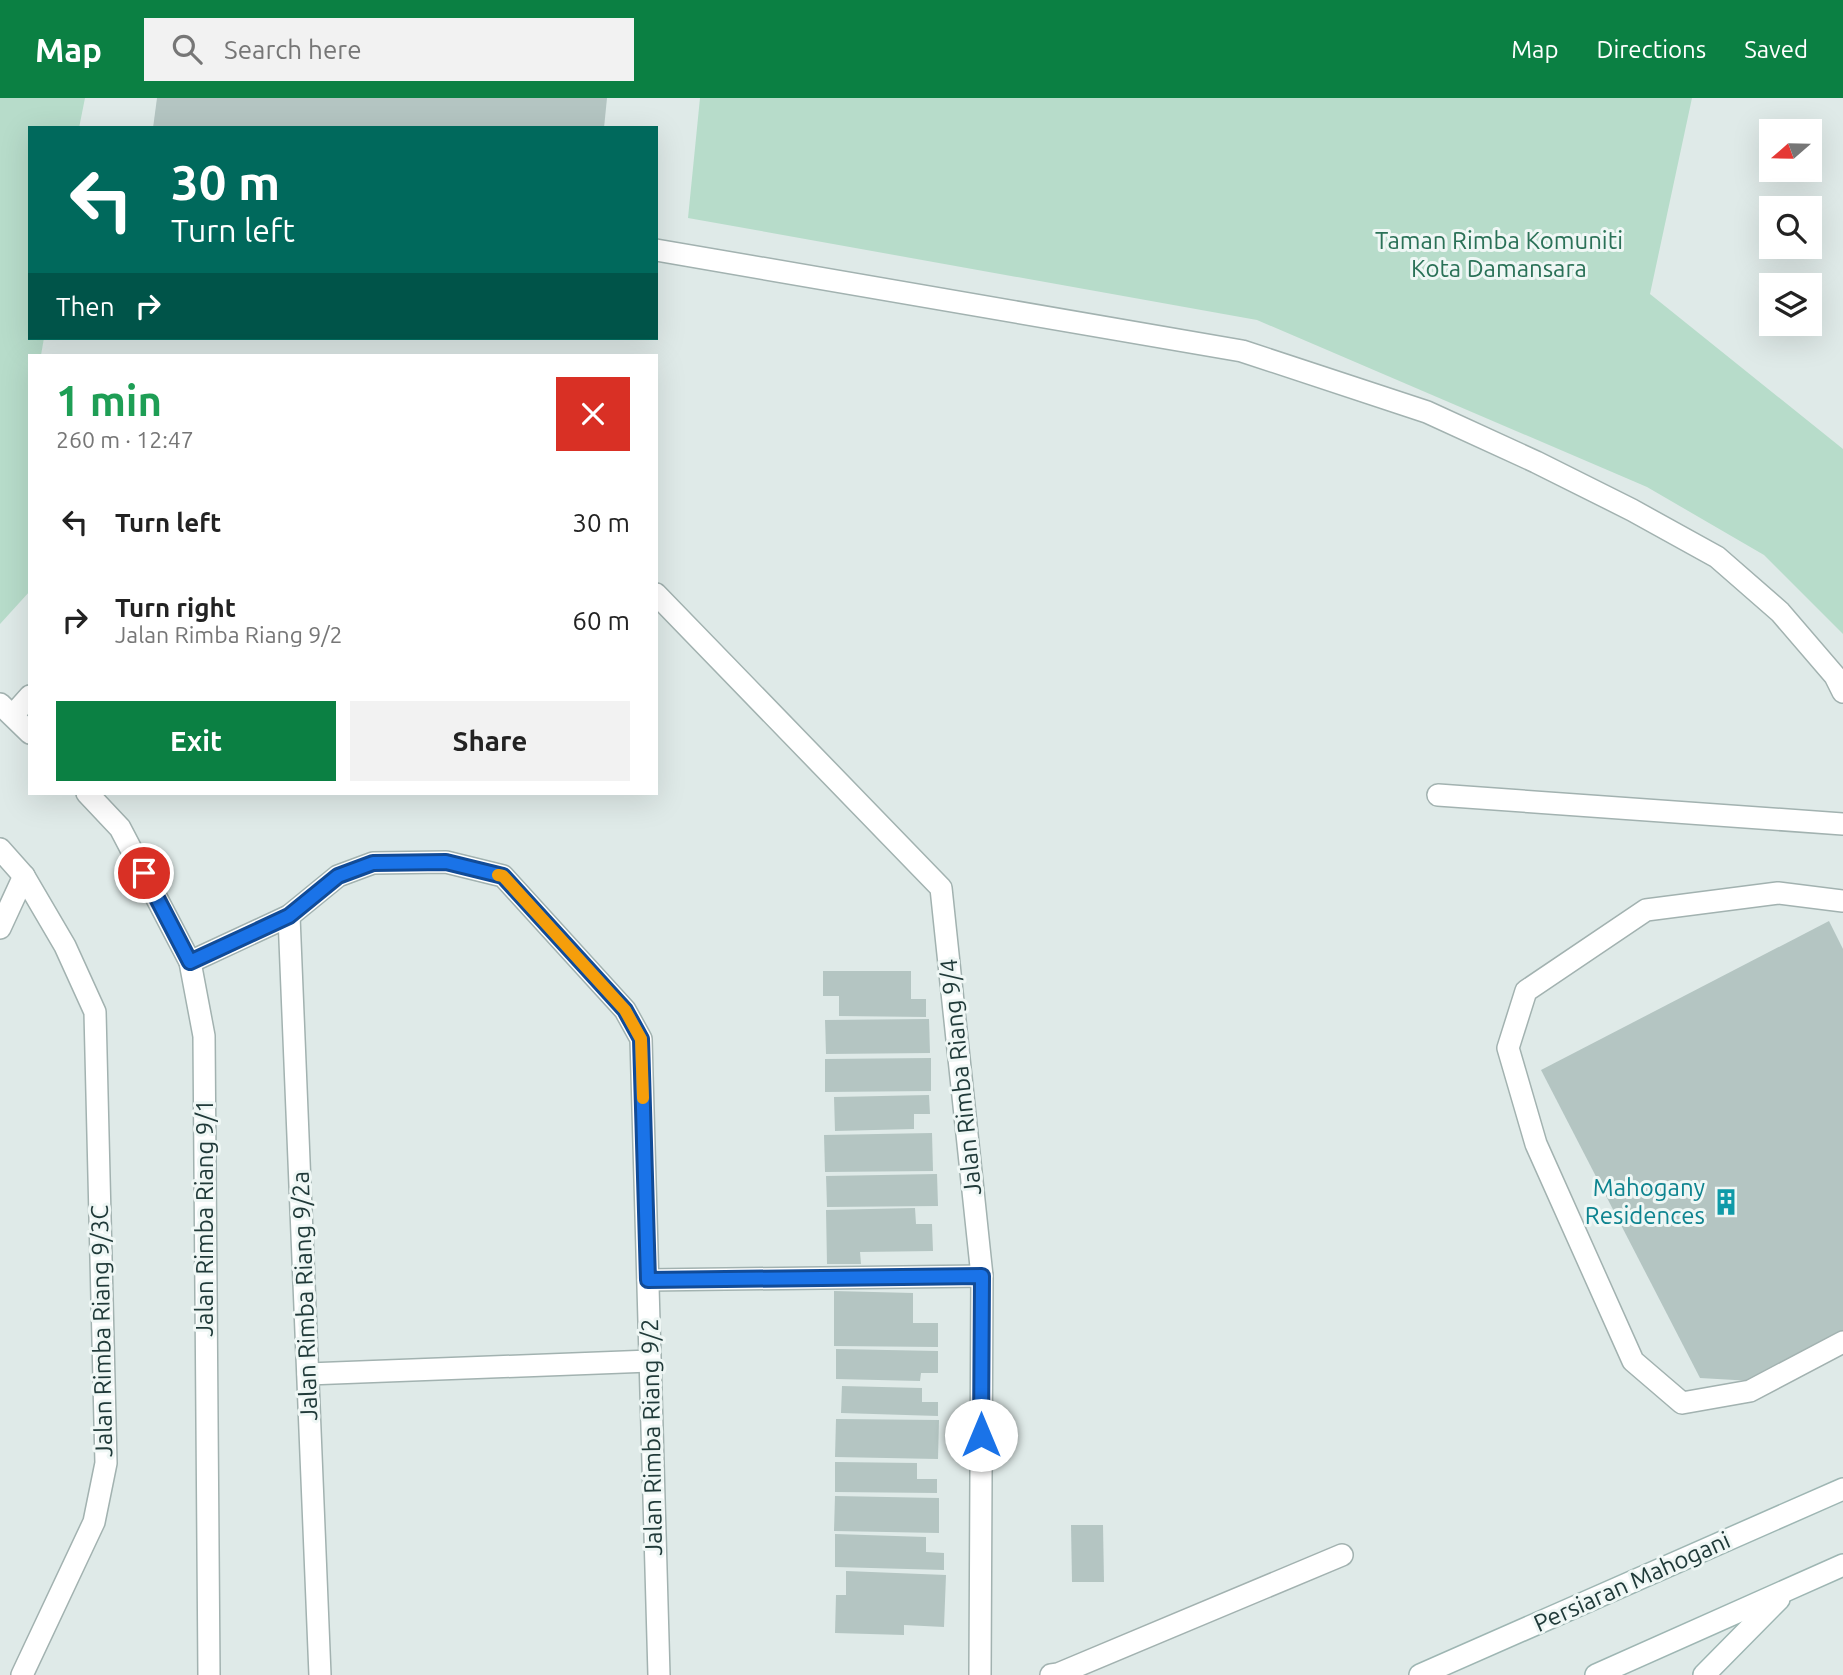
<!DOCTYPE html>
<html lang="en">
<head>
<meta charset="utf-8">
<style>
  body { margin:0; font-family:Ubuntu,sans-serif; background:#f2f2f2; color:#222; height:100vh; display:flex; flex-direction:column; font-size:26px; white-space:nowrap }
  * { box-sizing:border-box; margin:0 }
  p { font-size:23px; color:#767676 }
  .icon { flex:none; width:38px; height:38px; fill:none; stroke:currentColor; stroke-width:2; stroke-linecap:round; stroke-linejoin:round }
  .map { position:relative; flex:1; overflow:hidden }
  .panel { position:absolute; left:28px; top:256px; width:630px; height:441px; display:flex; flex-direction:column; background:#fff; border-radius:0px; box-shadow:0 7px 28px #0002 }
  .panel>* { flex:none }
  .top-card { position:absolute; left:28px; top:28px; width:630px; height:214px; border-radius:0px; box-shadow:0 7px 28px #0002; background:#00695c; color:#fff; overflow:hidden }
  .needle { width:46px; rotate:250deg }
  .controls { position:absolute; left:1759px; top:21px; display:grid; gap:14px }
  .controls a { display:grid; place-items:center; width:63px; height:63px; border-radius:0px; background:#fff; box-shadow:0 7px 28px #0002; font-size:35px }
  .pin { position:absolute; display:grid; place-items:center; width:60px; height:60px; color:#fff; margin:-30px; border:4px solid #fff; border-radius:50%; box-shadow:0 2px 7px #0007 }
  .me { position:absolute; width:77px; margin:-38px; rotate:0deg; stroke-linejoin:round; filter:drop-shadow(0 0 5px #0008) }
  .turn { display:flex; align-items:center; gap:24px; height:147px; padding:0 28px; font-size:32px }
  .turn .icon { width:91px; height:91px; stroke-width:2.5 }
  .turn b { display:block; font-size:49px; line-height:60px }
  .then { display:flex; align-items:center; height:66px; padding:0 28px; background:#0003; gap:14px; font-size:26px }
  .round { display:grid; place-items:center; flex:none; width:74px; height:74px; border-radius:0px; background:#f2f2f2 }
  .head { display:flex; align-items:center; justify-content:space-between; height:119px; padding:0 28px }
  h1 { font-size:42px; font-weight:600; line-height:52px; color:#1e9e55 }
  .button { display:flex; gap:14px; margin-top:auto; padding:14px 28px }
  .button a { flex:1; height:80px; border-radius:0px; background:#0b8043; color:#fff; font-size:28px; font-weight:600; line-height:80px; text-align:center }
  .button a+a { background:#f2f2f2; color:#222 }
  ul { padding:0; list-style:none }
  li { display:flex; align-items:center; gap:21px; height:98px; padding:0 28px }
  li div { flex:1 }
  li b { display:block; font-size:26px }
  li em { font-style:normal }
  header { display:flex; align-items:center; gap:42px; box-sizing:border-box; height:98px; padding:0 35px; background:#0b8043; color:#fff }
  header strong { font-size:33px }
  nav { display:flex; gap:38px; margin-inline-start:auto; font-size:24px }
  .search { width:490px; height:63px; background:#f2f2f2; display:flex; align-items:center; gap:18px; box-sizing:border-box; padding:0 24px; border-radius:0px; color:#767676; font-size:26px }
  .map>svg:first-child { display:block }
  .green { fill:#b7dcca }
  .building { fill:#b4c5c2 }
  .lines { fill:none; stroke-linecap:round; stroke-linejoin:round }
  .service-casing { stroke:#a2b2b0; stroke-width:24 }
  .minor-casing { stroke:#a2b2b0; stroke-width:24 }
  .tertiary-casing { stroke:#a2b2b0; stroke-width:24 }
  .secondary-casing { stroke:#9eb6b3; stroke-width:24 }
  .service { stroke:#fff; stroke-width:21 }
  .minor { stroke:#fff; stroke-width:21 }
  .tertiary { stroke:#fff; stroke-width:21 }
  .secondary { stroke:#fff; stroke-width:21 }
  .route-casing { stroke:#114b97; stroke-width:18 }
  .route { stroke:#1a73e8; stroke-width:12 }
  .slow { stroke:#f59e0b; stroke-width:12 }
  .labels { text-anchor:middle; stroke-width:6; stroke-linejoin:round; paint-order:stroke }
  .park-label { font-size:24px; fill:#2a7157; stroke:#eff7f5 }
  .street-label { font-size:24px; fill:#203a39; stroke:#eff7f5 }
  .culture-label { font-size:24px; fill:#0d838f; stroke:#eff7f5; text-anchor:end }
</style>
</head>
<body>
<header>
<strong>Map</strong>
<div class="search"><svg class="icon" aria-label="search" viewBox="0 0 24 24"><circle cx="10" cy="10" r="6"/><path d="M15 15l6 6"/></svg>Search here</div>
<nav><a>Map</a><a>Directions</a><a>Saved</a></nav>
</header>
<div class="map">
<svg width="1843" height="1577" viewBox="0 0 1843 1577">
  <rect width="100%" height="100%" fill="#dfeae8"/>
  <g class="green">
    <path d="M0,0h85l-6,30h-49v210h14l-3,17h-11v236l-30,33z"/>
    <path d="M700,0h992l-42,196 193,155v185l-79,-79 -117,-68 -390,-167 -569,-102z"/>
  </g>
  <g class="building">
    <path d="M157,0h450l-3,30h-451z"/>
    <path d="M1829,823l14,28v385l-91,47 -52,-3 -159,-308z"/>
    <path d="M823,873h88v28h15v18l-87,-1v-20h-16z"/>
    <path d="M929,921l1,34 -104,1 -1,-34z"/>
    <path d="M931,960v33l-106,1v-33z"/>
    <path d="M929,997l1,19h-16v15l-79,2 -1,-34z"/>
    <path d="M932,1035l1,38 -108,1 -1,-37z"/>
    <path d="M937,1076l1,32 -111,1 -1,-31z"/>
    <path d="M915,1110l1,16h16l1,27 -73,1 1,12h-34l-1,-54z"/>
    <path d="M834,1193l79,2v30h25v24l-104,-1z"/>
    <path d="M836,1251l102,2v22h-17l-1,8 -84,-2z"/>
    <path d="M842,1288l80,2v14h16v14l-97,-3z"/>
    <path d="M836,1321l103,1 -1,39 -103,-2z"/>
    <path d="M835,1364l82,1v16h20v14l-102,-1z"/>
    <path d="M835,1398l104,2v35l-105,-2z"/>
    <path d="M1071,1427h32l1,57h-32z"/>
    <path d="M835,1436l91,3v15l18,1v17l-109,-3z"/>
    <path d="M846,1473l100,4 -2,52 -40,-2v10l-69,-2 1,-38h10z"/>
  </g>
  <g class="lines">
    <defs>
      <g id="service">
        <path d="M656,152l586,101 185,61 109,50 96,48 85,47 63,55 55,64 8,16"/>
        <path d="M1438,697l405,29"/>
        <path d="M1843,803l-65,-8 -132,17 -120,81 -18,57 28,96 97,217 49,42 68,-12 93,-49"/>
        <path d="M648,1182l334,-4"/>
        <path d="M308,1276l342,-13"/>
        <path d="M1051,1577l7,-1 284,-119"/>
      </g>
      <g id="minor">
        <path d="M656,496l285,294 41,388 -2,399"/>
        <path d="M13,617l17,-19"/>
        <path d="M0,751l24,27 41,70 30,66 11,451 -12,59 -72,153"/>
        <path d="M289,818l31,759"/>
        <path d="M0,830l24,-52"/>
        <path d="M190,864l99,-46 49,-40 35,-13 73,-1 57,14 122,134 16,29 18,636"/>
      </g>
      <g id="tertiary">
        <path d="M0,606l30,29"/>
        <path d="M87,695l33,35 70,134 14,74 5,639"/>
      </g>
      <g id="secondary">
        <path d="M1420,1577l423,-186"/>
        <path d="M1596,1577l247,-110"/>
        <path d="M1704,1577l75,-76"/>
      </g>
    </defs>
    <use href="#service" class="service-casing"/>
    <use href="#minor" class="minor-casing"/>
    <use href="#tertiary" class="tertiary-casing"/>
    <use href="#secondary" class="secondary-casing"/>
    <use href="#service" class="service"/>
    <use href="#minor" class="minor"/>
    <use href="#tertiary" class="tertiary"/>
    <use href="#secondary" class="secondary"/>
  </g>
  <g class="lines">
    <defs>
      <path id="route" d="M144,775l46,89 99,-46 49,-40 35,-13 73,-1 57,14 122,134 16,29 7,241 334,-4 -1,159"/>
    </defs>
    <use href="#route" class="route-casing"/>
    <use href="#route" class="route"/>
    <path class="slow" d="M498,777l5,1 122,134 16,29 2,59"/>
  </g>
  <defs>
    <symbol id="building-bare" viewBox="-9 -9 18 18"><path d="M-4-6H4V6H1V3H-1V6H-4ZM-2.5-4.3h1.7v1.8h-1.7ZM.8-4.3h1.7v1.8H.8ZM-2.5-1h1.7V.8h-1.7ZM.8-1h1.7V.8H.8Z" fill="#0f9aa8" stroke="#eff7f5" stroke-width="2.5" paint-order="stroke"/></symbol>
  </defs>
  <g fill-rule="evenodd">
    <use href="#building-bare" x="1707" y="1085" width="38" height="38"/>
  </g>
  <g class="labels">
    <g class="park-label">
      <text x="1499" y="151">Taman Rimba Komuniti<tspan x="1499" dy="28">Kota Damansara</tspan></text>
    </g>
    <g class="street-label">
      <text transform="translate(961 979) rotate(-96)" y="8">Jalan Rimba Riang 9/4</text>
      <text transform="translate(205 1120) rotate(-90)" y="8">Jalan Rimba Riang 9/1</text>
      <text transform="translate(305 1198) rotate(-92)" y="8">Jalan Rimba Riang 9/2a</text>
      <text transform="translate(102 1233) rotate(-91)" y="8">Jalan Rimba Riang 9/3C</text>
      <text transform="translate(652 1339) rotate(-91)" y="8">Jalan Rimba Riang 9/2</text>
      <text transform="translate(1632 1484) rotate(-24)" y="8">Persiaran Mahogani</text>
    </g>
    <g class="culture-label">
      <text x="1705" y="1098">Mahogany<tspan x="1705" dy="28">Residences</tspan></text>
    </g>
  </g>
</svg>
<div class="controls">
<a><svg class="needle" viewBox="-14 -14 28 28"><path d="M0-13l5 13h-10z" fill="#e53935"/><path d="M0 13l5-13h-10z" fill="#767676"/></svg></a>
<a><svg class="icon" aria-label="search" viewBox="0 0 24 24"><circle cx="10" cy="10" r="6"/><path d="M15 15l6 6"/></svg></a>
<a><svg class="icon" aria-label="layers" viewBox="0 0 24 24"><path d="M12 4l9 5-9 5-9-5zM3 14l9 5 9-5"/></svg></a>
</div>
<div class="pin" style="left:144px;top:775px;background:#d93025"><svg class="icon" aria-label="arrive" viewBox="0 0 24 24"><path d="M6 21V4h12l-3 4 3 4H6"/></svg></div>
<svg class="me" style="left:981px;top:1337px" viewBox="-20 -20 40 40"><circle r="19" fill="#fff"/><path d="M0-13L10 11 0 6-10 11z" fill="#1a73e8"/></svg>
<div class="top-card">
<div class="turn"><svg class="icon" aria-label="left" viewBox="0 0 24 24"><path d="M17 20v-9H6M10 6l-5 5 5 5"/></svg><div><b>30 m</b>Turn left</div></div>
<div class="then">Then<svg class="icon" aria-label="right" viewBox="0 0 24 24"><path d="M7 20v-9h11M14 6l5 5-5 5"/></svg></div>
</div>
<section class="panel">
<div class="head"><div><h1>1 min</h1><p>260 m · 12:47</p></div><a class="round" style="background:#d93025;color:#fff"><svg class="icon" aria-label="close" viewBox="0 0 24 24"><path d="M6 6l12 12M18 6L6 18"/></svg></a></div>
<ul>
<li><svg class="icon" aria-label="left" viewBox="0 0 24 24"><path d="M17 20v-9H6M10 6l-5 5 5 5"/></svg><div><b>Turn left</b></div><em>30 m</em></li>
<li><svg class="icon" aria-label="right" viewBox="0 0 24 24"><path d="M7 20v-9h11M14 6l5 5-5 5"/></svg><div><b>Turn right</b><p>Jalan Rimba Riang 9/2</p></div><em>60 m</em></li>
</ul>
<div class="button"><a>Exit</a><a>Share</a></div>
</section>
</div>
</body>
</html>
